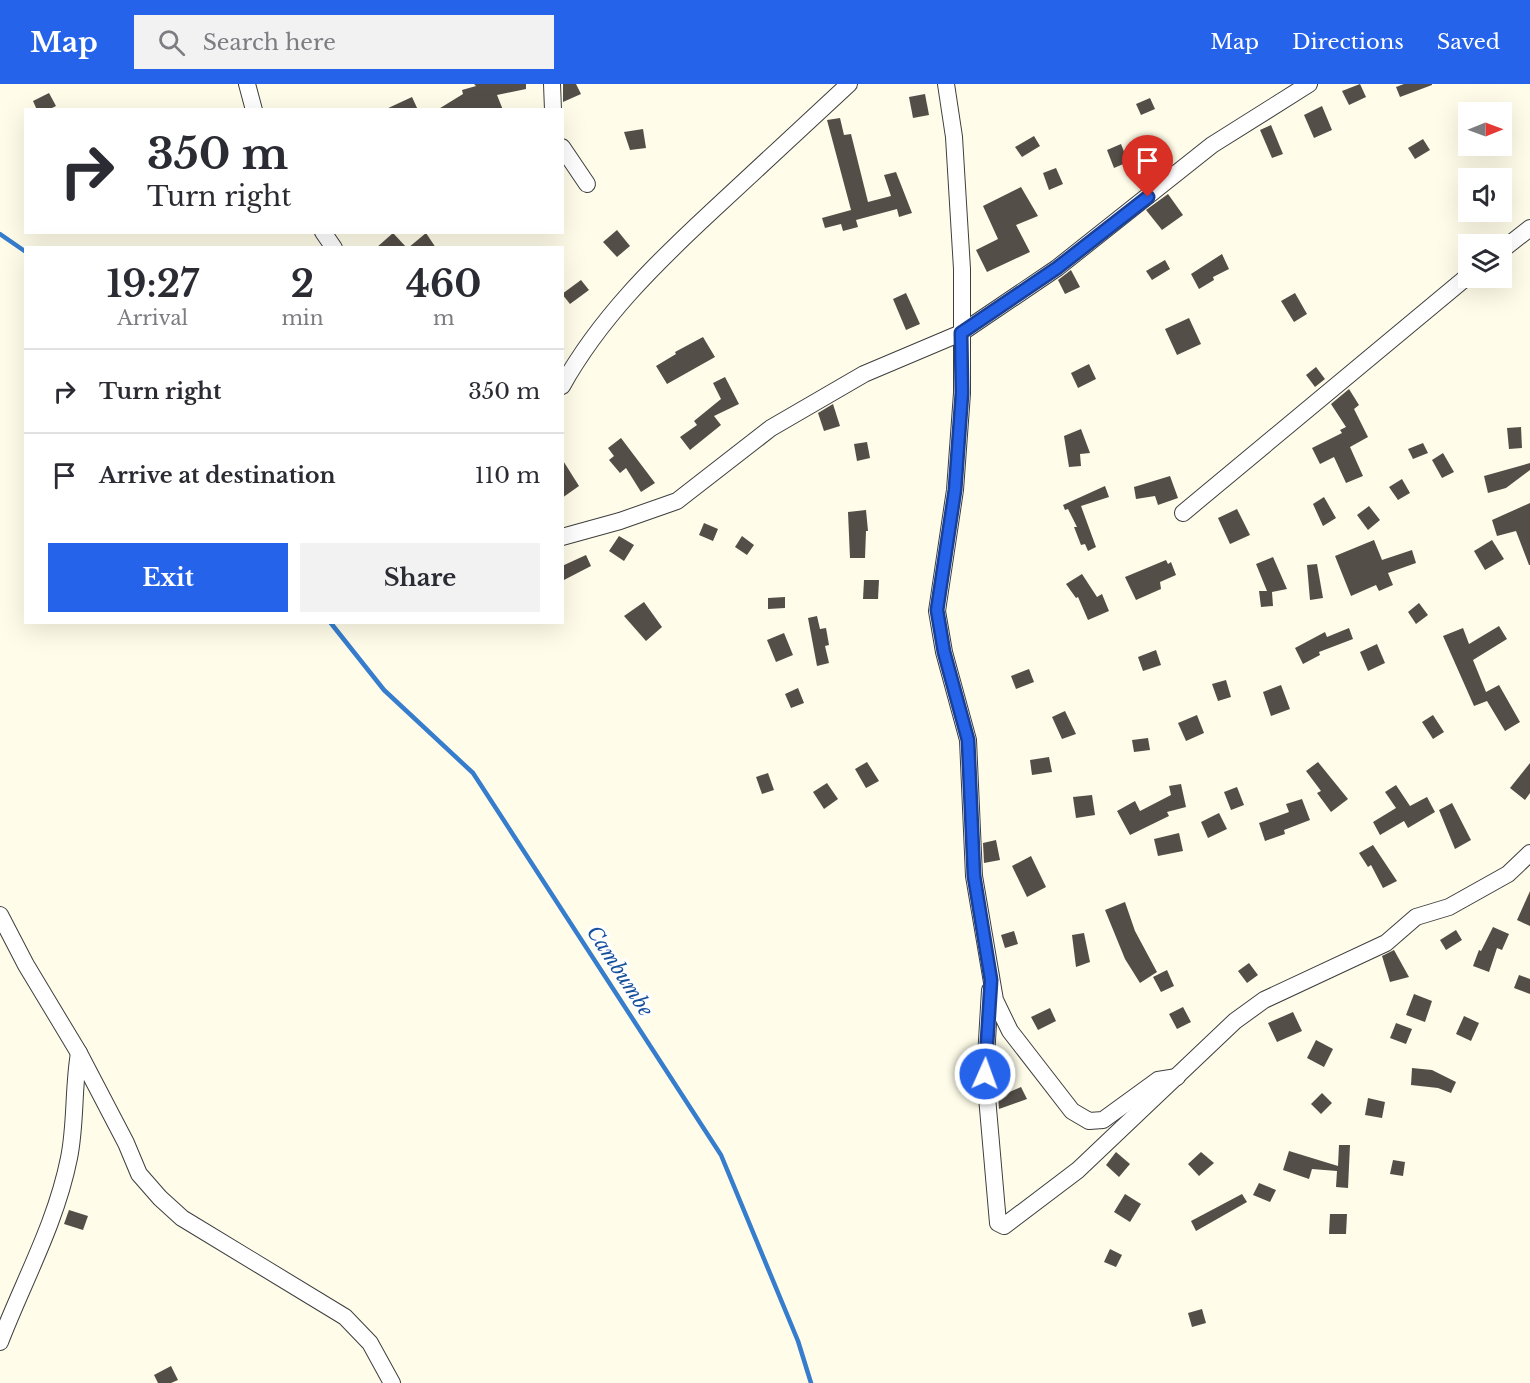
<!DOCTYPE html>
<html lang="en">
<head>
<meta charset="utf-8">
<style>
  body { margin:0; font-family:"Libre Baskerville",serif; background:#f2f2f3; color:#2b2b33; height:100vh; display:flex; flex-direction:column; font-size:22px; white-space:nowrap }
  * { box-sizing:border-box; margin:0 }
  p { font-size:20px; color:#7c7c81 }
  .icon { flex:none; width:33px; height:33px; fill:none; stroke:currentColor; stroke-width:2; stroke-linecap:round; stroke-linejoin:round }
  .map { position:relative; flex:1; overflow:hidden }
  .side { position:absolute; left:24px; top:162px; width:540px; height:378px; display:flex; flex-direction:column; background:#fff; border-radius:0px; box-shadow:0 6px 24px #0002 }
  .side>* { flex:none }
  .guide { position:absolute; left:24px; top:24px; width:540px; height:126px; border-radius:0px; box-shadow:0 6px 24px #0002; background:#fff; color:#2b2b33; overflow:hidden }
  .needle { width:39px; rotate:89deg }
  .fabs { position:absolute; left:1458px; top:18px; display:grid; gap:12px }
  .fabs a { display:grid; place-items:center; width:54px; height:54px; border-radius:0px; background:#fff; box-shadow:0 6px 24px #0002; font-size:30px }
  .pin { position:absolute; display:grid; place-items:center; width:51px; height:51px; color:#fff; margin:-62px -26px; border-radius:50% 50% 50% 0; rotate:-45deg; box-shadow:0 0 6px #0007 }
  .pin .icon { rotate:45deg }
  .me { position:absolute; width:66px; margin:-33px; rotate:2deg; stroke-linejoin:round; filter:drop-shadow(0 0 4px #0008) }
  .turn { display:flex; align-items:center; gap:21px; height:126px; padding:0 24px; font-size:27px }
  .turn .icon { width:78px; height:78px; stroke-width:2.5 }
  .turn b { display:block; font-size:42px; line-height:51px }
  .eta { display:flex; justify-content:space-evenly; align-items:center; height:102px; text-align:center }
  .eta b { font-size:36px; font-weight:800; line-height:42px }
  .cta { display:flex; gap:12px; margin-top:auto; padding:12px 24px }
  .cta a { flex:1; height:69px; border-radius:0px; background:#2563eb; color:#fff; font-size:24px; font-weight:800; line-height:69px; text-align:center }
  .cta a+a { background:#f2f2f3; color:#2b2b33 }
  ul { padding:0; list-style:none }
  li { display:flex; align-items:center; gap:18px; height:84px; padding:0 24px; border-top:2px solid #e1e1e2 }
  li div { flex:1 }
  li b { display:block; font-size:22px }
  li em { font-style:normal }
  header { display:flex; align-items:center; gap:36px; box-sizing:border-box; height:84px; padding:0 30px; background:#2563eb; color:#fff }
  header strong { font-size:28px }
  nav { display:flex; gap:33px; margin-inline-start:auto; font-size:21px }
  .search { width:420px; height:54px; background:#f2f2f3; display:flex; align-items:center; gap:15px; box-sizing:border-box; padding:0 21px; border-radius:0px; color:#7c7c81; font-size:22px }
  .map>svg:first-child { display:block }
  .lines { fill:none; stroke-linecap:round; stroke-linejoin:round }
  .stream { stroke:#367dcd; stroke-width:4.5 }
  .building { fill:#544e48 }
  .street-casing { stroke:#3e3e3e; stroke-width:18 }
  .street { stroke:#fff; stroke-width:16 }
  .route-casing { stroke:#184099; stroke-width:15 }
  .route { stroke:#2563eb; stroke-width:10 }
  .labels { text-anchor:middle; stroke-width:6; stroke-linejoin:round; paint-order:stroke }
  .water-label { font-size:20px; font-style:italic; fill:#16509c; stroke:#fff }
</style>
</head>
<body>
<header>
<strong>Map</strong>
<div class="search"><svg class="icon" aria-label="search" viewBox="0 0 24 24"><circle cx="10" cy="10" r="6"/><path d="M15 15l6 6"/></svg>Search here</div>
<nav><a>Map</a><a>Directions</a><a>Saved</a></nav>
</header>
<div class="map">
<svg width="1530" height="1299" viewBox="0 0 1530 1299">
  <rect width="100%" height="100%" fill="#fffde9"/>
  <g class="lines">
    <g class="stream">
      <path d="M0,150l26,18"/>
      <path d="M330,538l54,68 89,83 248,382 77,186 13,42"/>
    </g>
  </g>
  <g class="building">
    <path d="M474,0h52v5l-29,6 6,15h-66l26,-16 -1,-4 14,-4z"/>
    <path d="M563,0h13l5,10 -18,8z"/>
    <path d="M1360,0l6,13 -17,8 -7,-14z"/>
    <path d="M1404,0h28v1l-32,12 -4,-10z"/>
    <path d="M49,9l7,13 -8,4h-11l-4,-9z"/>
    <path d="M925,10l4,21 -16,3 -4,-21z"/>
    <path d="M412,13l6,13h-34z"/>
    <path d="M1150,14l5,11 -14,6 -5,-11z"/>
    <path d="M1322,22l10,24 -18,8 -10,-23z"/>
    <path d="M840,34l4,17 7,-1 17,68 23,-6 -7,-21 12,-3 16,41 -13,4 -2,-8 -41,11 2,7 -15,4 -2,-7 -16,4 -3,-10 29,-8 -24,-90z"/>
    <path d="M1271,41l12,29 -11,4 -12,-28z"/>
    <path d="M643,45l3,19 -16,2 -6,-18z"/>
    <path d="M1034,52l6,10 -18,11 -7,-10z"/>
    <path d="M1423,55l7,11 -15,9 -7,-11z"/>
    <path d="M1121,60l7,18 -14,6 -7,-18z"/>
    <path d="M1056,84l7,16 -14,6 -6,-17z"/>
    <path d="M1021,103l17,29 -22,9 14,27 -43,20 -11,-22 22,-11 -15,-33z"/>
    <path d="M1168,110l15,21 -21,15 -16,-20z"/>
    <path d="M617,146l13,16 -13,11 -14,-15z"/>
    <path d="M393,149l14,15h-31z"/>
    <path d="M426,149l10,15h-28z"/>
    <path d="M1222,170l7,15 -16,8 1,3 -15,9 -8,-15z"/>
    <path d="M1165,176l5,9 -18,11 -6,-9z"/>
    <path d="M1071,186l9,17 -15,7 -7,-14z"/>
    <path d="M581,196l8,10 -19,14 -8,-10z"/>
    <path d="M906,209l14,31 -14,6 -13,-31z"/>
    <path d="M1295,209l12,21 -13,8 -13,-21z"/>
    <path d="M1189,234l12,26 -24,11 -12,-26z"/>
    <path d="M703,253l12,20 -48,27 -11,-18 20,-12 -1,-2z"/>
    <path d="M1089,280l7,15 -18,9 -7,-15z"/>
    <path d="M1316,283l9,12 -10,8 -9,-12z"/>
    <path d="M725,293l14,27 -25,12 7,9 -31,25 -10,-13 17,-12 -3,-4 27,-22 -8,-16z"/>
    <path d="M1349,305l10,16 -5,4 14,28 -18,10 13,29 -17,7 -12,-26 -14,7 -8,-16 30,-15 -2,-3 6,-3 -15,-23z"/>
    <path d="M833,320l7,22 -16,5 -6,-18z"/>
    <path d="M1521,343l1,21 -13,1 -2,-21z"/>
    <path d="M1081,345l9,24 -10,1 1,12 -12,1 -5,-31z"/>
    <path d="M621,354l34,45 -14,9 -15,-24 -6,5 -11,-13 5,-4 -6,-8z"/>
    <path d="M867,358l3,16 -13,3 -3,-17z"/>
    <path d="M1423,359l5,10 -15,6 -5,-10z"/>
    <path d="M1443,369l11,19 -12,6 -10,-18z"/>
    <path d="M562,375l17,27 -17,12z"/>
    <path d="M1530,379v7l-24,18 -18,5 -4,-17z"/>
    <path d="M1170,392l8,22 -20,7 -3,-9 -19,3 -2,-12z"/>
    <path d="M1402,395l8,14 -12,7 -9,-13z"/>
    <path d="M1105,402l4,11 -28,9 15,41 -8,4 -3,-7 -4,1 -7,-18h3l-9,-18 -3,1 -2,-5z"/>
    <path d="M1324,413l12,21 -13,8 -10,-22z"/>
    <path d="M1530,419v62h-1l-13,-34 -19,5 -5,-16z"/>
    <path d="M1369,422l11,14 -12,10 -11,-15z"/>
    <path d="M1237,425l13,26 -20,9 -12,-26z"/>
    <path d="M866,426l2,21h-2l-1,27h-15l-2,-46z"/>
    <path d="M704,439l14,6 -5,12 -14,-6z"/>
    <path d="M619,452l15,9 -10,16 -15,-10z"/>
    <path d="M742,452l12,9 -7,10 -12,-8z"/>
    <path d="M1374,456l8,20 30,-10 4,13 -28,10 5,12 -14,6 -3,-6 -25,11 -16,-40z"/>
    <path d="M1492,456l12,19 -19,11 -11,-19z"/>
    <path d="M586,471l5,11 -29,15v-15z"/>
    <path d="M1273,473l14,32 -15,3 1,14 -12,1 -2,-16h8l-11,-27z"/>
    <path d="M1166,476l2,4 3,-2 5,13 -16,7 1,7 -25,11 -11,-23z"/>
    <path d="M1317,480l6,34 -13,2 -3,-35z"/>
    <path d="M1082,490l15,23 5,-3 7,17 -21,9 -10,-23 -2,1 -10,-14z"/>
    <path d="M864,496h15l-1,19h-15z"/>
    <path d="M785,513v11l-17,1v-11z"/>
    <path d="M644,518l18,25 -16,14 -22,-25z"/>
    <path d="M1419,519l9,12 -12,9 -8,-12z"/>
    <path d="M817,532l3,13 6,-1 3,17 -4,1 4,17 -12,3 -9,-48z"/>
    <path d="M1499,542l8,13 -34,21 13,32 13,-7 21,37 -15,9 -18,-30 -13,5 -31,-70 20,-8 6,16z"/>
    <path d="M1349,544l4,11 -34,13 1,3 -17,9 -8,-16 30,-16 2,5z"/>
    <path d="M784,549l9,22 -17,7 -9,-22z"/>
    <path d="M1377,560l8,19 -17,8 -8,-19z"/>
    <path d="M1156,566l5,15 -18,6 -5,-14z"/>
    <path d="M1029,585l5,13 -18,7 -5,-13z"/>
    <path d="M1226,596l5,17 -13,4 -6,-17z"/>
    <path d="M1281,601l9,24 -19,7 -8,-24z"/>
    <path d="M798,604l6,15 -13,5 -6,-14z"/>
    <path d="M1065,627l11,23 -14,5 -10,-22z"/>
    <path d="M1197,631l7,18 -18,8 -8,-18z"/>
    <path d="M1433,631l11,17 -11,7 -11,-17z"/>
    <path d="M1148,654l2,12 -16,2 -2,-12z"/>
    <path d="M1049,673l3,15 -20,3 -2,-15z"/>
    <path d="M867,678l12,19 -13,7 -11,-19z"/>
    <path d="M1318,678l30,37 -17,13 -14,-19 4,-2 -15,-20z"/>
    <path d="M1530,679v30l-5,7 -15,-12z"/>
    <path d="M768,689l6,17 -12,4 -6,-17z"/>
    <path d="M827,699l11,16 -14,10 -11,-17z"/>
    <path d="M1181,700l5,23 -19,5 2,4 -39,19 -13,-24 18,-10 5,10 31,-16 -2,-9z"/>
    <path d="M1396,701l14,21 17,-9 8,15 -27,16 -4,-7 -24,14 -7,-13 23,-14 -11,-16z"/>
    <path d="M1237,703l7,18 -13,5 -7,-18z"/>
    <path d="M1092,711l3,20 -19,3 -3,-21z"/>
    <path d="M1302,715l8,21 -26,10 1,4 -20,7 -6,-18 30,-11 -3,-8z"/>
    <path d="M1452,719l19,37 -16,9 -16,-39z"/>
    <path d="M1219,729l8,16 -19,9 -7,-16z"/>
    <path d="M1179,749l4,18 -25,5 -4,-17z"/>
    <path d="M996,756l4,20 -16,3 -1,-20z"/>
    <path d="M1373,761l24,36 -14,7 -12,-23 -3,2 -9,-14z"/>
    <path d="M1031,772l15,31 -19,10 -15,-31z"/>
    <path d="M1530,807v35l-13,-6z"/>
    <path d="M1125,818l10,29 22,41 -17,11 -15,-24 -20,-49z"/>
    <path d="M1493,843l16,7 -7,16 -5,-2 -8,24 -16,-6 6,-16 2,1z"/>
    <path d="M1456,846l6,10 -16,10 -6,-10z"/>
    <path d="M1014,847l4,13 -13,4 -4,-13z"/>
    <path d="M1084,849l6,29 -14,5 -4,-32z"/>
    <path d="M1394,866l15,27 -19,5 -8,-26z"/>
    <path d="M1249,879l9,12 -11,8 -9,-12z"/>
    <path d="M1167,886l7,16 -13,6 -8,-15z"/>
    <path d="M1519,891l11,4v15l-16,-6z"/>
    <path d="M1414,910l18,7 -7,21 -19,-7z"/>
    <path d="M1183,923l8,15 -14,7 -8,-15z"/>
    <path d="M1050,924l6,13 -18,9 -7,-13z"/>
    <path d="M1293,928l9,19 -25,11 -9,-19z"/>
    <path d="M1464,932l15,7 -8,18 -15,-7z"/>
    <path d="M1396,939l16,6 -6,15 -16,-6z"/>
    <path d="M1316,956l17,9 -9,18 -17,-9z"/>
    <path d="M1412,984l20,2 24,12 -5,11 -13,-5 -27,-3z"/>
    <path d="M1021,1003l6,12 -28,10 -1,-12z"/>
    <path d="M1322,1009l10,10 -11,11 -10,-10z"/>
    <path d="M1368,1014l17,4 -3,16 -17,-3z"/>
    <path d="M1339,1061h11l-2,43 -12,-1 1,-16 -25,-2 -3,10 -26,-9 6,-19 49,15z"/>
    <path d="M1116,1068l14,12 -11,13 -13,-12z"/>
    <path d="M1201,1068l13,11 -15,13 -11,-12z"/>
    <path d="M1393,1076l12,2 -2,14 -13,-2z"/>
    <path d="M1259,1099l17,7 -6,12 -17,-7z"/>
    <path d="M1125,1110l16,10 -11,18 -16,-10z"/>
    <path d="M1242,1110l5,8 -51,29 -5,-10z"/>
    <path d="M69,1126l19,6 -5,14 -19,-6z"/>
    <path d="M1330,1130h17l-1,20h-17z"/>
    <path d="M1110,1165l12,6 -6,12 -12,-5z"/>
    <path d="M1202,1225l4,14 -14,4 -4,-14z"/>
    <path d="M171,1282l7,14 -7,3h-13l-4,-8z"/>
  </g>
  <g class="lines">
    <defs>
      <g id="street">
        <path d="M247,0l7,26"/>
        <path d="M552,0l1,26"/>
        <path d="M946,0l8,53 8,132v124l-7,97 -18,121 7,41 24,88 6,136 21,124 15,31 62,80 17,10 14,-1 55,-40 19,-3"/>
        <path d="M562,63l25,37"/>
        <path d="M323,148l11,16"/>
        <path d="M1502,166l28,-22"/>
        <path d="M562,302c38,-68 92,-121 149,-174 46,-43 92,-85 138,-128"/>
        <path d="M1183,429l285,-237"/>
        <path d="M562,453l58,-16 57,-20 94,-73 93,-54 97,-41 96,-65 155,-123 97,-61"/>
        <path d="M0,831l26,50 53,88 47,90 13,31 21,24 22,20 163,99 25,26 22,40"/>
        <path d="M990,906l-5,84 13,149 6,3 74,-56 157,-149 29,-21 122,-57 30,-26 33,-10 59,-33 22,-21"/>
        <path d="M0,1258c24,-62 56,-119 69,-184 7,-34 4,-70 10,-105"/>
      </g>
    </defs>
    <use href="#street" class="street-casing"/>
    <use href="#street" class="street"/>
  </g>
  <g class="lines">
    <defs>
      <path id="route" d="M985,990l6,-94 -17,-104 -6,-136 -24,-88 -7,-42 18,-120 7,-97 -1,-60 96,-65 91,-71"/>
    </defs>
    <use href="#route" class="route-casing"/>
    <use href="#route" class="route"/>
  </g>
  <g class="labels">
    <g class="water-label">
      <text transform="translate(620 887) rotate(57)" y="7">Cambumbe</text>
    </g>
  </g>
</svg>
<div class="fabs">
<a><svg class="needle" viewBox="-14 -14 28 28"><path d="M0-13l5 13h-10z" fill="#e53935"/><path d="M0 13l5-13h-10z" fill="#7c7c81"/></svg></a>
<a><svg class="icon" aria-label="sound" viewBox="0 0 24 24"><path d="M4 9h4l5-4v14l-5-4H4zM17 9q2 3 0 6"/></svg></a>
<a><svg class="icon" aria-label="layers" viewBox="0 0 24 24"><path d="M12 4l9 5-9 5-9-5zM3 14l9 5 9-5"/></svg></a>
</div>
<div class="pin" style="left:1148px;top:113px;background:#d93025"><svg class="icon" aria-label="arrive" viewBox="0 0 24 24"><path d="M6 21V4h12l-3 4 3 4H6"/></svg></div>
<svg class="me" style="left:985px;top:990px" viewBox="-20 -20 40 40"><circle r="17" fill="#2563eb" stroke="#fff" stroke-width="3"/><path d="M0-11L8 9 0 5-8 9z" fill="#fff"/></svg>
<div class="guide">
<div class="turn"><svg class="icon" aria-label="right" viewBox="0 0 24 24"><path d="M7 20v-9h11M14 6l5 5-5 5"/></svg><div><b>350 m</b>Turn right</div></div>
</div>
<section class="side">
<div class="eta">
<div><b>19:27</b><p>Arrival</p></div>
<div><b>2</b><p>min</p></div>
<div><b>460</b><p>m</p></div>
</div>
<ul>
<li><svg class="icon" aria-label="right" viewBox="0 0 24 24"><path d="M7 20v-9h11M14 6l5 5-5 5"/></svg><div><b>Turn right</b></div><em>350 m</em></li>
<li><svg class="icon" aria-label="arrive" viewBox="0 0 24 24"><path d="M6 21V4h12l-3 4 3 4H6"/></svg><div><b>Arrive at destination</b></div><em>110 m</em></li>
</ul>
<div class="cta"><a>Exit</a><a>Share</a></div>
</section>
</div>
</body>
</html>
